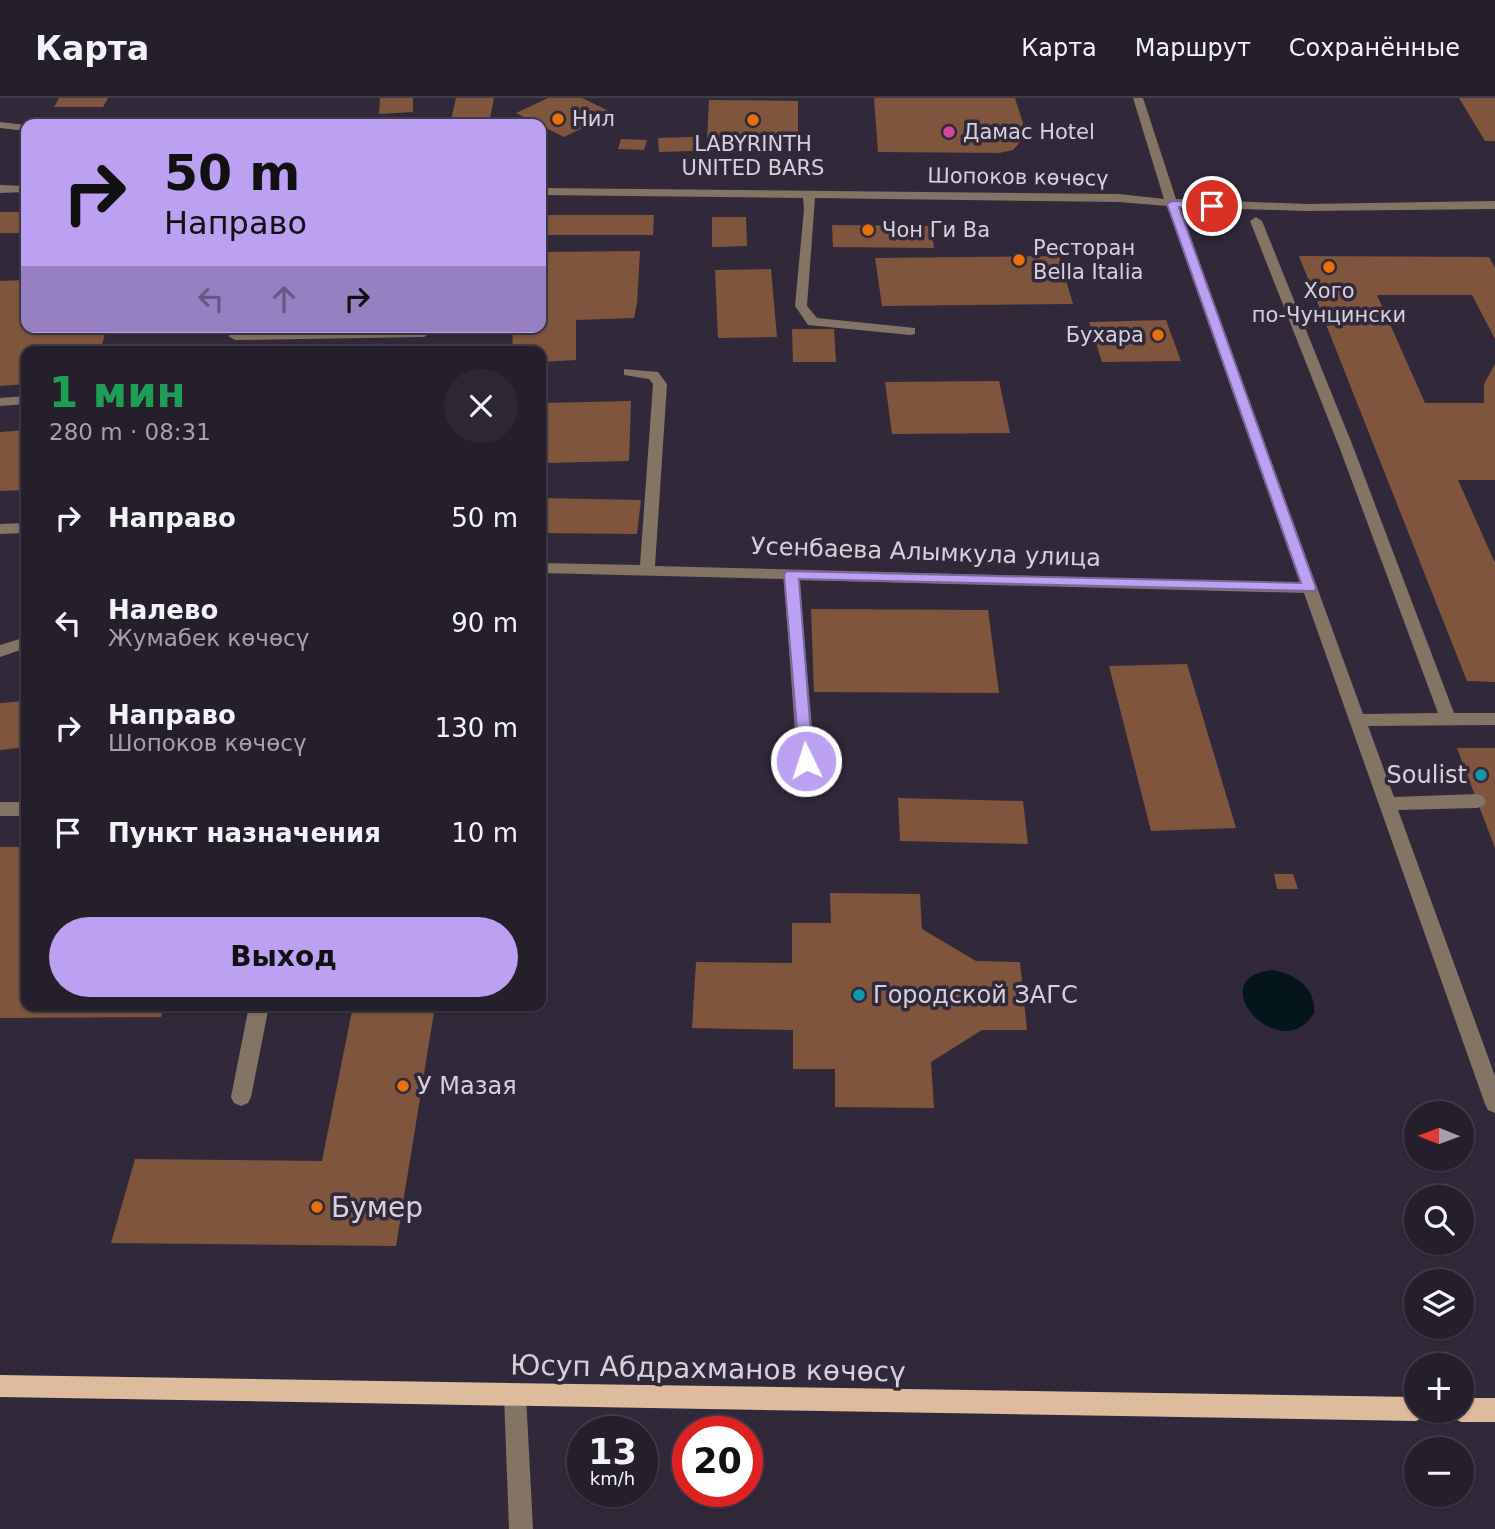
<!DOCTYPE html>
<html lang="ru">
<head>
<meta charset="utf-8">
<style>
  body { margin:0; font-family:"DejaVu Sans",sans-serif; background:#2d2734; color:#f1f3f6; height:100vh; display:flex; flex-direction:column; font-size:26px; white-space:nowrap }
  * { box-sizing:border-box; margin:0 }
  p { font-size:23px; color:#a3a2a9 }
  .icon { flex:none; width:38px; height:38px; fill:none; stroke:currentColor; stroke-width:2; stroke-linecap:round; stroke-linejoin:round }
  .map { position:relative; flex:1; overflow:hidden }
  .sheet { position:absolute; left:21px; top:248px; width:525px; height:665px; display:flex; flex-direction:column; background:#251f2c; border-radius:14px; box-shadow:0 2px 5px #0004,0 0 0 2px #423d48 }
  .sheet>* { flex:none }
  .hud { position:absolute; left:21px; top:21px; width:525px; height:214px; border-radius:14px; box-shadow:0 2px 5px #0004,0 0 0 2px #423d48; background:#bca0f2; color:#111; overflow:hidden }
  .needle { width:46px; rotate:271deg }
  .buttons { position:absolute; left:1404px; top:1003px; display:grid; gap:14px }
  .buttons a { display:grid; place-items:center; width:70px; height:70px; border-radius:50%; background:#251f2c; box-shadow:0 2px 5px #0004,0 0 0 2px #423d48; font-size:35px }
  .speed { position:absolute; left:567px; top:1318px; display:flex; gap:14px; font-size:35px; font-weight:700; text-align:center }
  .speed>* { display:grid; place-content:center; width:91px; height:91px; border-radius:50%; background:#251f2c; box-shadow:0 2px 5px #0004,0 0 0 2px #423d48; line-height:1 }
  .speed small { font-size:18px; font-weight:400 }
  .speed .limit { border:10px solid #d22; background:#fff; color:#111 }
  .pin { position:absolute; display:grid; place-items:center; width:60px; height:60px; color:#fff; margin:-30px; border:4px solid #fff; border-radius:50%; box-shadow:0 2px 7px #0007 }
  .me { position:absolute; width:77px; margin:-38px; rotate:356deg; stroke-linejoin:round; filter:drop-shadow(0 0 5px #0008) }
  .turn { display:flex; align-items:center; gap:24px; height:147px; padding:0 28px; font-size:32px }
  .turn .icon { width:91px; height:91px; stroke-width:2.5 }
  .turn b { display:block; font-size:49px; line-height:60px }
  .lanes { display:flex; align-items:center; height:66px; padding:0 28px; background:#0003; justify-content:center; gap:35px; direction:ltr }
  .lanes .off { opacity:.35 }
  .round { display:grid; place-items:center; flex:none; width:74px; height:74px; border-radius:37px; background:#2d2734 }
  .headline { display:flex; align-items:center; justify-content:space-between; height:119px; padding:0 28px }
  h1 { font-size:42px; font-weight:700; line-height:52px; color:#1e9e55 }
  .action { display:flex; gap:14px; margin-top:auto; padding:14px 28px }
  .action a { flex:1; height:80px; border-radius:42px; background:#bca0f2; color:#111; font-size:28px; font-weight:700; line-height:80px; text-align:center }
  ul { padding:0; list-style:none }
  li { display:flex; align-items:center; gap:21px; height:105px; padding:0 28px }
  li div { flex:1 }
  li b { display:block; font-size:26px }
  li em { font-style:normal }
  header { display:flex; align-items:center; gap:42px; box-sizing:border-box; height:98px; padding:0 35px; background:#251f2c; border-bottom:2px solid #423d48 }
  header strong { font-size:33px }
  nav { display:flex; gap:38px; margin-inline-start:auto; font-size:24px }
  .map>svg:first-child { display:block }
  .water { fill:#04161b }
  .building { fill:#7f553d }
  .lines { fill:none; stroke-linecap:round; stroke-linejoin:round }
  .minor { fill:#847465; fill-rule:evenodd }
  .major { fill:#dcbc9c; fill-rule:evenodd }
  .route { fill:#bca0f2; stroke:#7a689d; stroke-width:2 }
  .food-dot { fill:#e8710a; stroke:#31293a; stroke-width:2.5 }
  .hotel-dot { fill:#d1479c; stroke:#31293a; stroke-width:2.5 }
  .culture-dot { fill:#0f9aa8; stroke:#31293a; stroke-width:2.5 }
  .labels { text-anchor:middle; stroke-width:7; stroke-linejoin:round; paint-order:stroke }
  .far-poi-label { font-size:21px; fill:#d6d1dc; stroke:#31293a; text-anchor:start }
  .far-street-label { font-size:21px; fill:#d6d1dc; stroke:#31293a }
  .street-label { font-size:24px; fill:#d6d1dc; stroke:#31293a }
  .poi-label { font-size:24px; fill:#d6d1dc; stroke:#31293a; text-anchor:start }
  .near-poi-label { font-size:28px; fill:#d6d1dc; stroke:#31293a; text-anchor:start }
  .near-street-label { font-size:28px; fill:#d6d1dc; stroke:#31293a }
</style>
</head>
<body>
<header>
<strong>Карта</strong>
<nav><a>Карта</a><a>Маршрут</a><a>Сохранённые</a></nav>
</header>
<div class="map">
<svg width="1495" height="1431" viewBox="0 0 1495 1431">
  <rect width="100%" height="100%" fill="#31293a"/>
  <path class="water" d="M1272,872c24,4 44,18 42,43 -33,56 -115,-35 -42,-43z"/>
  <g class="building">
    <path d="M59,0h49l-5,9h-49z"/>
    <path d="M380,0h33v14l-34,2z"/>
    <path d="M456,0h38l-5,26h-39z"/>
    <path d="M548,0h34l31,15 -49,24 -48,-24z"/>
    <path d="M874,0h141l8,25 -2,18 -8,9 -14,3 -121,-1z"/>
    <path d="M1459,0h36v43h-10z"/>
    <path d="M709,2l89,1v38h-91z"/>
    <path d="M694,39v14l-35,1 -1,-14z"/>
    <path d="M621,41l26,1 -3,10 -26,-1z"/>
    <rect x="0" y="114" width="26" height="21"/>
    <path d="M541,117h113l-1,20h-112z"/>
    <path d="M712,119h34l1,29 -35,1z"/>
    <path d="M832,127l99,1 3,22 -101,-1z"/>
    <path d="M640,153l-3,52 -3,15 -58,2v40l-35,2v-10h-29l1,-25h28v-75z"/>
    <path d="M1059,158l14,48 -191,2 -7,-48z"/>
    <path d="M1299,158l190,1 6,11v71l-23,-44h-95l48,108h59v-19l11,-20v116h-37l37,83v119l-28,-1z"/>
    <path d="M771,171l6,68 -59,1 -3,-68z"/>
    <path d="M26,182v47h81l-7,25h-74v32l-26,2v-105z"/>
    <path d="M1166,222l15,41 -79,1 -13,-40z"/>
    <path d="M792,231h42l2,33h-43z"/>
    <path d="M999,283l11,52 -118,1 -7,-52z"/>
    <path d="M631,303l-2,60 -88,2v-60z"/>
    <path d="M26,332v60l-26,1v-59z"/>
    <path d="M541,400l100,2 -4,34 -96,-1z"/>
    <path d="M811,511l177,1 11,83 -185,-1z"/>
    <path d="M1187,566l49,164 -85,3 -42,-165z"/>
    <path d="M26,603v46l-26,3v-47z"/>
    <path d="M1457,650h38v100z"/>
    <path d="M898,700l125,3 5,43 -128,-3z"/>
    <path d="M0,749h26v159h138l-3,11 -161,1z"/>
    <path d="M1274,776h19l5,15h-21z"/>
    <path d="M830,795l90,1 2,35 54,32 44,1 7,68h-45l-51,32 3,46 -99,-1v-38h-42v-39l-101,-2 4,-66 96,1v-40h39z"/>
    <path d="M353,908h82l-39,240 -285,-3 24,-84 187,2z"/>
  </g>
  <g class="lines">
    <g class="minor">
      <path d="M1133,0h10l33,101 131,5 188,-3v8l-188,2 -128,-4 184,507 75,-1 -98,-264 -90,-228 6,-4 6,4 92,228 100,264h41v12l-127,1 26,71 83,-3 6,2 3,5 -3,5 -6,2 -79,2 97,266v37l-7,-3 -3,-6 -181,-511 -505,-13 16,181 -3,4h-12l-3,-4 -13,-182 -243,-6v-10l99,2 13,-181 -4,-5 -25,-4v-6l34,3 9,12 -12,182 645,17 -133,-377 -48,-4 -304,-4 -8,108 10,12 98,10v6l-5,1 -102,-10 -13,-19 9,-97 -1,-11 -262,-3v-7l578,6 45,5z"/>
      <path d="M0,24l26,3v6l-26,-3z"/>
      <path d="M0,87l26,1v6l-26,1z"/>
      <path d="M418,229h13v6l-7,4 -189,3 -7,-4 7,-4z"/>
      <path d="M26,298v8l-26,2v-8z"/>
      <path d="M26,425v10l-26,1v-10z"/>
      <path d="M26,539v11l-26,9v-12z"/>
      <rect x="0" y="704" width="26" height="14"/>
      <path d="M249,908h20l-18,91 -3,6 -7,3 -7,-3 -3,-6z"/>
      <path d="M515,1286l8,3 3,8 7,134h-24l-5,-134 3,-8z"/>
    </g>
    <g class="major">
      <path d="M0,1277l1416,22v13h11l-3,7 -8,4 -1416,-24z"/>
      <path d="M1461,1300h34v24h-34l-8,-4 -3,-8h11z"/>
    </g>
  </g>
  <path class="route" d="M1172,103l40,1 5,4 -5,3 -33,-2 137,381 -2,3 -515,-12 14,182 -7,5 -6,-1 -16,-190 2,-4 515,12 -134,-379z"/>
  <g class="food-dot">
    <circle cx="558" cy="21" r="7"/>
    <circle cx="753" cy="22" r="7"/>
    <circle cx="868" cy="132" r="7"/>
    <circle cx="1019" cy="162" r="7"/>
    <circle cx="1329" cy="169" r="7"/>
    <circle cx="1158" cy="237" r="7"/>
    <circle cx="403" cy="988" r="7"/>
    <circle cx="317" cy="1109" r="7"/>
  </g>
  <circle class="hotel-dot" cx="949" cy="34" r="7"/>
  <g class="culture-dot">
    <circle cx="1481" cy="677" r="7"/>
    <circle cx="859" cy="897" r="7"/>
  </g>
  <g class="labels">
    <g class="far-poi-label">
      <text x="572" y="28">Нил</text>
      <text x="963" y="41">Дамас Hotel</text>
      <text x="753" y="53" text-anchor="middle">LABYRINTH<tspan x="753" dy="24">UNITED BARS</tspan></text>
      <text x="882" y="139">Чон Ги Ва</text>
      <text x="1033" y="157">Ресторан<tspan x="1033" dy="24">Bella Italia</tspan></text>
      <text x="1329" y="200" text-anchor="middle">Хого<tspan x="1329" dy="24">по-Чунцински</tspan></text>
      <text x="1144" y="244" text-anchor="end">Бухара</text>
    </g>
    <g class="far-street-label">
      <text transform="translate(1018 79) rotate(1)" y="7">Шопоков көчөсү</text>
    </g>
    <g class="street-label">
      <text transform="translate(926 454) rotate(2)" y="8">Усенбаева Алымкула улица</text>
    </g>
    <g class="poi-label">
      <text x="1467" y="685" text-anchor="end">Soulist</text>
      <text x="873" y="905">Городской ЗАГС</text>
      <text x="417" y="996">У Мазая</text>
    </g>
    <g class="near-poi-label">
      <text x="331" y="1119">Бумер</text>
    </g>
    <g class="near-street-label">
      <text transform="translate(708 1270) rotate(1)" y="10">Юсуп Абдрахманов көчөсү</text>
    </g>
  </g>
</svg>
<div class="buttons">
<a><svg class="needle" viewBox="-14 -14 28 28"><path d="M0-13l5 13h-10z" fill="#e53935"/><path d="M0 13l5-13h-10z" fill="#a3a2a9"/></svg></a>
<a><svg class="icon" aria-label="search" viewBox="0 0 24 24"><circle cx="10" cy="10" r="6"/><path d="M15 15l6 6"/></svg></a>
<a><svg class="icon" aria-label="layers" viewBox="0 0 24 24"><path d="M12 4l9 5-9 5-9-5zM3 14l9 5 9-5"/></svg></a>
<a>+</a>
<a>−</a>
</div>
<div class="speed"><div>13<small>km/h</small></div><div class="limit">20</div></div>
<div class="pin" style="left:1212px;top:108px;background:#d93025"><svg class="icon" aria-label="arrive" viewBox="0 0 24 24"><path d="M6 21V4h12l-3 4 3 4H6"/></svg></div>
<svg class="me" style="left:806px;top:663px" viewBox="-20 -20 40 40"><circle r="17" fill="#bca0f2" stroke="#fff" stroke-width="3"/><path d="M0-11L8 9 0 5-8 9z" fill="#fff"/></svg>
<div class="hud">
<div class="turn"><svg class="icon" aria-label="right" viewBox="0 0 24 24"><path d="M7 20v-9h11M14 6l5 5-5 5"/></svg><div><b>50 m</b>Направо</div></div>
<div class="lanes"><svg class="icon off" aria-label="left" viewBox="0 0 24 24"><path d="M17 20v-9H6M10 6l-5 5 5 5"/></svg><svg class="icon off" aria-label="ahead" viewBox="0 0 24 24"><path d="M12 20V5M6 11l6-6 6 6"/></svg><svg class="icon" aria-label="right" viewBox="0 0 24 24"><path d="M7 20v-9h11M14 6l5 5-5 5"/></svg></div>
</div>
<section class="sheet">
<div class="headline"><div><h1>1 мин</h1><p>280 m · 08:31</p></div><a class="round"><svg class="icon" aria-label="close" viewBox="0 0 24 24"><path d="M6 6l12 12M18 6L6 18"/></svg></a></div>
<ul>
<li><svg class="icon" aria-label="right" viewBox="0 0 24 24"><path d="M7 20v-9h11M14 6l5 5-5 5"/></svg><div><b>Направо</b></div><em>50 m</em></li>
<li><svg class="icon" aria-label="left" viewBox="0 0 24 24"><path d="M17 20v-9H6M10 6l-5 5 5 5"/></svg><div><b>Налево</b><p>Жумабек көчөсү</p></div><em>90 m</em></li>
<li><svg class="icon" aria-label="right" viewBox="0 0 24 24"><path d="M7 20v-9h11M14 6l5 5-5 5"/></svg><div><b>Направо</b><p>Шопоков көчөсү</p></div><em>130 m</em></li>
<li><svg class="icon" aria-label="arrive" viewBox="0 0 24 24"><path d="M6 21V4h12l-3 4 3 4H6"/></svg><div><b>Пункт назначения</b></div><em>10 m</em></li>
</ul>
<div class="action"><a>Выход</a></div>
</section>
</div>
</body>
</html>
